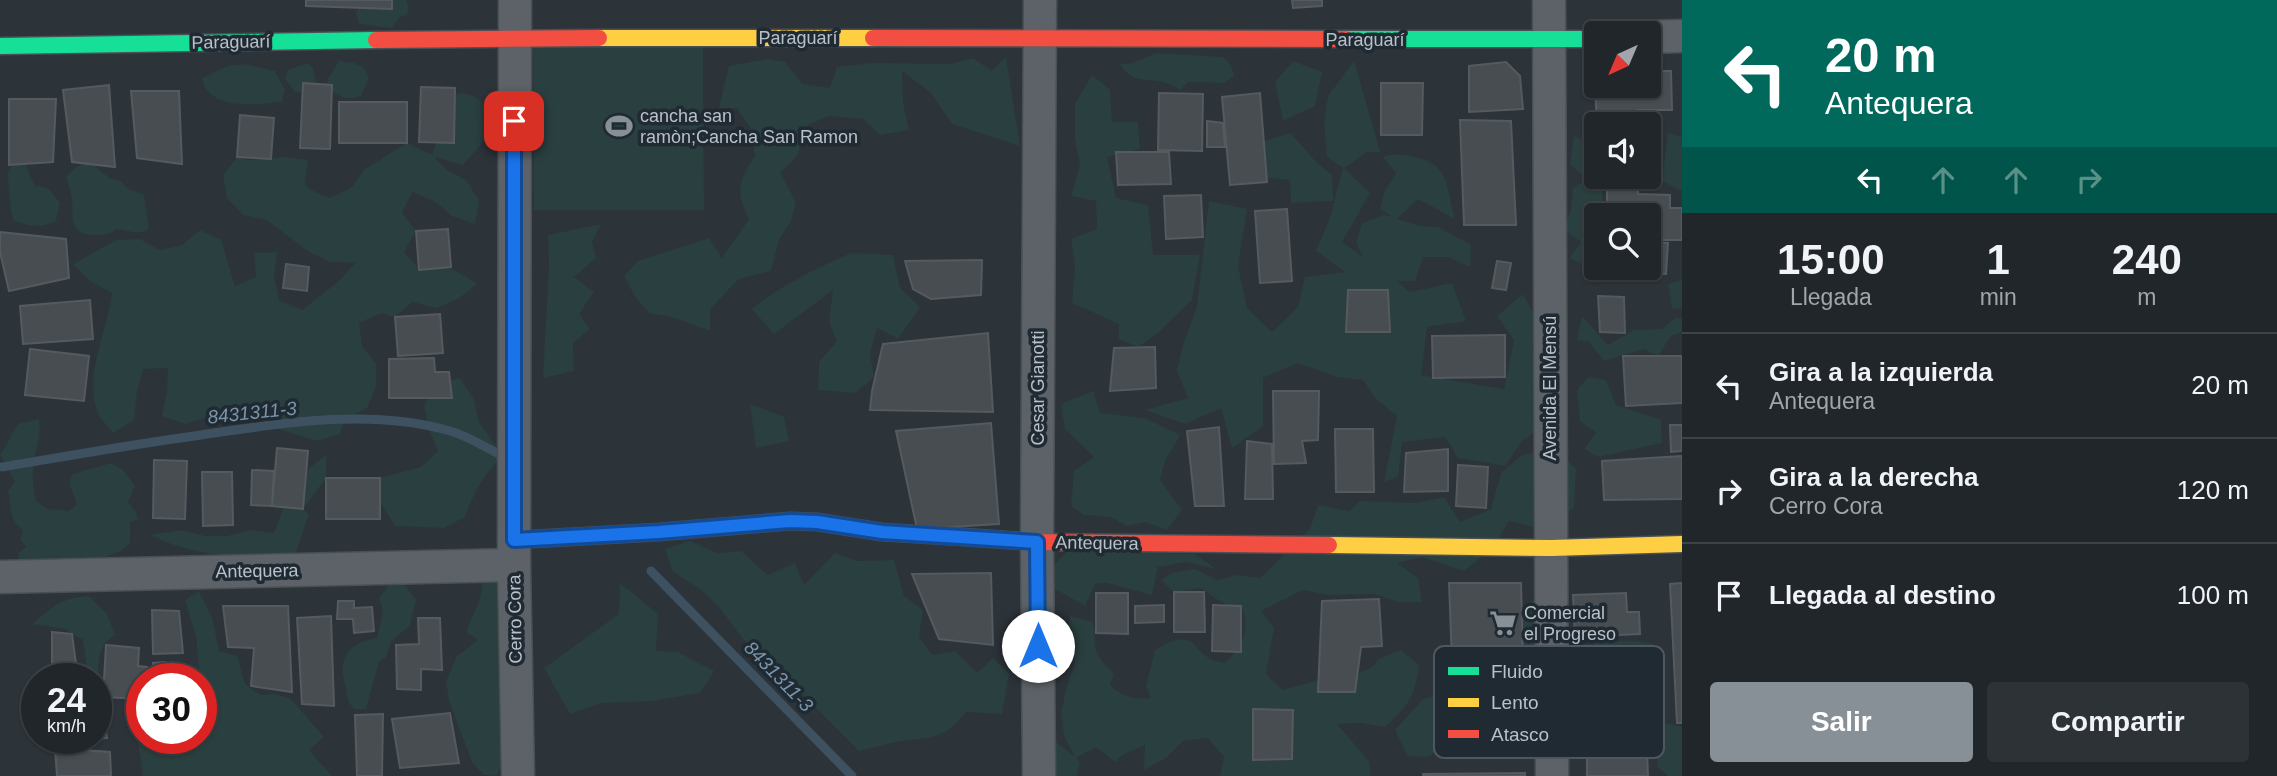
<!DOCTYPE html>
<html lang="es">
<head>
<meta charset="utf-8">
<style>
  body { margin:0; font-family:Helvetica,sans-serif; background:#2d3237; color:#f1f3f6; height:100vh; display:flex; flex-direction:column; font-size:26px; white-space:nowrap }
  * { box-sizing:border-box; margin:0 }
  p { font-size:23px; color:#a2a5a9 }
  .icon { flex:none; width:38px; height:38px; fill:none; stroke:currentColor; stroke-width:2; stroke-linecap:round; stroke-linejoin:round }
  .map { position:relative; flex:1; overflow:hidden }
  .details { display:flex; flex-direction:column; background:#21262b; width:595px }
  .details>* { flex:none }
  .hud { background:#00695c; color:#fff; overflow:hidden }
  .needle { width:46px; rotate:224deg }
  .fabs { position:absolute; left:1584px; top:21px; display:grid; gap:14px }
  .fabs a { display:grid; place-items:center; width:77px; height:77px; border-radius:7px; background:#21262b; box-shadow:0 2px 5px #0004,0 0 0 2px #3e4347; font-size:35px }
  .speed { position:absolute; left:21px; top:663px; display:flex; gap:14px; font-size:35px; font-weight:700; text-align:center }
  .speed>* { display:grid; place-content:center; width:91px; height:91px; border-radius:50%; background:#21262b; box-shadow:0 2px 5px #0004,0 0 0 2px #3e4347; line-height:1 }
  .speed small { font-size:18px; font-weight:400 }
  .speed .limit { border:10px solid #d22; background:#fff; color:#111 }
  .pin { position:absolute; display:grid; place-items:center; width:60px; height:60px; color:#fff; margin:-30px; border-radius:14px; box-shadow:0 4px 10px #0006 }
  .me { position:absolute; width:77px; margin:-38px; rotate:0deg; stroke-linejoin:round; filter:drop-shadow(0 0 5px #0008) }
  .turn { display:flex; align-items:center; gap:24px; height:147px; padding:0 28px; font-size:32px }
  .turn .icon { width:91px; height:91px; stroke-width:2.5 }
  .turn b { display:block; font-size:49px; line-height:60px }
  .lanes { display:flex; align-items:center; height:66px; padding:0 28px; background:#0003; justify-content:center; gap:35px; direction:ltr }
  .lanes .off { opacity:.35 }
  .eta { display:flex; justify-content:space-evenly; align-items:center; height:119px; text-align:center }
  .eta b { font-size:42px; font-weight:800; line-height:49px }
  .cta { display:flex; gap:14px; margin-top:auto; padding:14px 28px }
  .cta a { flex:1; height:80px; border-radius:7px; background:#878f97; color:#fff; font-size:28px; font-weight:800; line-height:80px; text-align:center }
  .cta a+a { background:#2d3237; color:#f1f3f6 }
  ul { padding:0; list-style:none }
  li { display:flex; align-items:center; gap:21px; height:105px; padding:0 28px; border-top:2px solid #3e4347 }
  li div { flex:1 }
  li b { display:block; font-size:26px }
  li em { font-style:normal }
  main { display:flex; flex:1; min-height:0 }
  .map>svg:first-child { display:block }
  .green { fill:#2a3f3f }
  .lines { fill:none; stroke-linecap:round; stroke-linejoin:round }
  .stream { stroke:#3d5161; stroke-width:9 }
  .building { fill:#484d52; stroke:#555a61; stroke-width:2 }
  .street-casing { stroke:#4a4f54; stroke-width:35 }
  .fast-casing { stroke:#4a4f54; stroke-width:19 }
  .slow-casing { stroke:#4a4f54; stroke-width:19 }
  .jam-casing { stroke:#4a4f54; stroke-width:19 }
  .street { stroke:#5c6267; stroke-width:32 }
  .fast { stroke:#16e098; stroke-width:16 }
  .slow { stroke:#ffcf43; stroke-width:16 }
  .jam { stroke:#f24e42; stroke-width:16 }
  .route-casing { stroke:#114b97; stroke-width:18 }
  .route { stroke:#1a73e8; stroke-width:12 }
  .labels { text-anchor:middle; stroke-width:7; stroke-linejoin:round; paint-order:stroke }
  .street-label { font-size:18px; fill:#b8c0c9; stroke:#202a33 }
  .poi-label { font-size:18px; fill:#b8c0c9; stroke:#202a33; text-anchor:start }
  .water-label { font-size:19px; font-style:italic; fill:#7b95aa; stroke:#202a33 }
  .key { fill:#202a33; stroke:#4e5760; stroke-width:2 }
  .key-label { font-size:19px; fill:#b8c0c9 }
</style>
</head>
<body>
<main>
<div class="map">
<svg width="1682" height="776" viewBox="0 0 1682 776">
  <rect width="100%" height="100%" fill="#2c3339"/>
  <g class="green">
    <path d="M363,0h43l3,7 -2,8 -7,2 -8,11 -33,-4 -3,-11z"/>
    <path d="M703,41l1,169h-170l-1,-168z"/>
    <path d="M1156,53l67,4 8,8 3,11 -9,7 -37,-1 -8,8c-24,-18 -45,0 -60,-26l13,-1z"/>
    <path d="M1006,57l14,89 -68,-22 -21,-31 -29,-22 1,31 6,28 -29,5 -17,-16 -34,-3 -21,9 -11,31 -17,17 16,29 -5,19 -12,19 -8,31 -32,8 -29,30v22l-38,-14 -23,-4 -14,-16 -11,-21 14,-15 71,-23 13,20 27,-39c-14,-29 -11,-37 6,-63l-4,-27 -14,-21h-18l10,-42 38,-7 18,3 18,22 27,4 7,-21 34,-4 80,1 22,-6 19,13z"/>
    <path d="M339,61l15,2 9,4 6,11 -8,18c-14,5 -22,1 -33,-8l-1,-8z"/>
    <path d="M1293,61l29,11 -7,34 -32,15 -8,-39z"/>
    <path d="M1354,61l26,91h-13l-23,16 26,25 -28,49 21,15 -7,-14 6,-20 22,-8 9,2 -13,-8 4,-16 12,-20 -13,-16c11,-4 16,-3 28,-1 40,8 34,28 44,63l-37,-20 -21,20 23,7 18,1 33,18 -1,22 -22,-10h-25l-8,24h-18l13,11 42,-9 14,38 -39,6 -6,48 83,14 10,-49 -17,-24 26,-22 13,24 -4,32 18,43v29l-28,19 -17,25 -47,-8 -13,-21 -43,5 -4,35 -14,5 13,-66 -20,-16 -14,-20 -26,-3 -39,-14 -35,15v48l-31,22 -11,-40 -36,16 -40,-14 43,-12 -11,-27 6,-26 14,-39 12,-105 38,8 -9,57 9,42 25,24 26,-25 7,-30 40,-5 -29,-21 14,-33 13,-50 -16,-11 -3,-35 4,-26z"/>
    <path d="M307,63l6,5 3,16c-5,8 -12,9 -21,8l-10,-13 3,-9z"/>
    <path d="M245,64l30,7 10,18 -3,13c-26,2 -73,10 -80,-24l26,-12z"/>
    <path d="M1092,75l18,15 2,32h26l2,27 -33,8 9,41 32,7 5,50h47l-8,45 -33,32 -21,15 -19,-8v-15l-47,-21 3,-37 -4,-27 26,-10 -1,-28 -25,-5 9,-31 -5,-25v-36z"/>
    <path d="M460,93c15,1 21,7 30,19l-7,10c7,19 -9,30 -20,43l-29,-8 12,12 21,12 12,20 -4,23 -23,-8 -18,-15 -22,-9 -10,21 14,18 -12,21 15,17c22,-9 40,3 58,15l-19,15 -22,9 -24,-6 -17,15 -14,-4 -22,10 3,23 14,18v22l-9,22 -22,12 -5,14 -23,7 -49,-15 -15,-16 -45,7 -23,7 -23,-8 5,-24 1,-24 -25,1 -6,23 -3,28 -21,13c-5,-7 -13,-14 -16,-22 -13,-38 11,-81 15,-118l-22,-12 -17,-17 43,-24 24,-1 20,11 22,-5 18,-15 21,10 14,46 21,-9 -2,-24 23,-1 -3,24 5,24 23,10 37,-29 16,-18 -25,-1 -24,-12 -39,-30 -24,-5 -16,-17 -4,-23 14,-18 11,3 36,-3 24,3 -3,23 4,6 21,9 21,-10 14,-19 42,-26 25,12 18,-58z"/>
    <path d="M1291,133l25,29 16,13 1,26 -42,2 -1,-23 -31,-3 -1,-34z"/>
    <path d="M1668,133l14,4v54l-20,-10z"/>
    <path d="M1574,136l16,7 6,19v15h5l1,4 1,34h-7v36l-4,18 -22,-11 11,-16 -18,-13 8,-19 2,-22 14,-8 -17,-16z"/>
    <path d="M85,163l8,1 16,14 12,3 6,7 17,7 5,34c-9,7 -22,1 -33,0 -6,6 -12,6 -21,6 -26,0 -22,-16 -23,-35 -1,-8 -3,-15 -6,-23l10,-10z"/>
    <path d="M13,164h12l10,22 13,2 12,15 -4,18c-16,8 -26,5 -42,0 -6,-15 -3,-31 -7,-46z"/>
    <path d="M601,224l-9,18 4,16 -22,19 20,15 -15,22 11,15 -17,14 1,28 -31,7 6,-112 -1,-31z"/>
    <path d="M851,253l42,2 7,33 20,19 -22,32 -21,-11 -7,25 4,24 -19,16 -37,-3 1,-28 18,-21 -8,-19 4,-32 -59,44 -22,-25c31,-25 63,-40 99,-56z"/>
    <path d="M1682,280v28l-10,1 -4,-25z"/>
    <path d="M1582,316l26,29 26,-15 28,-1 15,-12 5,2v13l-11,4 -13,20 -14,-7 -40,12 -15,-19 -12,-2z"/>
    <path d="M1589,377l17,3 10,25 45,15 1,23 -64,14 -14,-8 12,-16 -16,-12 -3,-31z"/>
    <path d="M460,378l14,22 5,22 24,34c-19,18 -29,36 -38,61l-21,11 -49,-2 -14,-23 -1,-25 41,-11 17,-16 -9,-22 -5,-23 11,-21z"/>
    <path d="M1093,391l7,22 45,5 35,17 -15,26 -5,19 22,30 -15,20 -22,-8 -18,4 -16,-9 -27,-2 -13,-9 3,-35 20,-14 -29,-28 -4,-25z"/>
    <path d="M750,404l34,13 5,24 -33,7z"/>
    <path d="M39,419c3,19 -6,34 -6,53 -1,10 1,20 3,29l11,8 22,2 8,-7 -8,-21 3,-8c13,-6 25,-7 38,-12l12,6 13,17 -7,16 8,10 2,7 -8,3v21l-9,8 -24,9 -11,-1 -14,3 -13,-3 -12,5 -29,-2 1,-9 7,-6 -6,-8 3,-9c-14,-9 -12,-24 -15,-39l7,-9 -15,-28c8,-9 11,-20 18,-30z"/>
    <path d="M1556,448l20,21 -2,39 -33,21 -32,-8 -15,26 -30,24 -42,-14 -25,6 21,15 4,24h-24l-23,-8 -47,1 -25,-5 -42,21 13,17 -8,46 16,16 45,-12h23l22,-11 7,-8 22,-9 18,15c-4,33 -11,41 -34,62l-24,-4 -24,1 32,37 2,15h-151l4,-19 -16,-19 -25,3 -17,17 -22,12 1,-25 -21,9 -9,8 -19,-15 -20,11 4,4 -3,14h-38l10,-40 26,21 -11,-21 -3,-24 6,-26 8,-22 -8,-24 3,-24 22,6c5,13 1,12 3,23 1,12 11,21 19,29l-4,10c10,13 25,16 41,14l-5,-11 9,-37c48,-29 33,10 70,13 17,-17 27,-34 16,-57 -16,3 -28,-11 -41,-18l-26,4 -13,-12 10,-7 24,-4 22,11 20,-5 23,3 50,-49 8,-24 31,6 11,-10 56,2 28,-6 16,25 31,-13 10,-36 21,-18z"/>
    <path d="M326,455v23l-23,31 6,5 -15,44c-49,-1 -98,0 -144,-23l32,-5 23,6h22l24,-6 23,3 9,-24 25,-40z"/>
    <path d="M690,541l27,12 24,-2 27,24 27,-12 9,22 31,-32 22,8 37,-1 10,36 19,14 -4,27 13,18 23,-4 22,22 16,-15 16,16 -7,40 -36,-2c-21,26 -31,25 -63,29 -15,2 -30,7 -44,10l-59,-59 -32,-27 -25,-26 -24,-32 -19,-18 -27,-17 -8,-23z"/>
    <path d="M1068,550l127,4 21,15 -30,-7 -28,5 -6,28 -45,-12 -12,1 -10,22 -35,-20v-16z"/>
    <path d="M484,575l21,1 1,182 -10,18 -12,-1 -12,-13 -23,-61 -3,-20 11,-25 21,-16 -12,-8 14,-33z"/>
    <path d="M392,581l11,2 13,17 -6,25 -19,17 -5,15 -7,5 -13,47h-12c-8,-8 -6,-15 -9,-25 -8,-28 5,-41 32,-46l6,-27 -4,-13z"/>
    <path d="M620,583l38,31 -2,37 22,1 36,19 -14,22 -48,8 -51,2 -31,11 -26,-46 75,-54z"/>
    <path d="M199,591l13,26 7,34 18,5 8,28 15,11 16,-1 15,5 33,38 -15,13 23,26h-189l-7,-49 6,-8v19h59v-59h-16l14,-10 -3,-32 -11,-37z"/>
    <path d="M89,596l18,18 8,21c-22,12 -16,41 -16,63l8,4 -1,6 -10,-2v-27h-11l1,-19 -3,-20 -18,-11 -32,-5c19,-18 29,-26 56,-28z"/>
    <path d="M1537,596l-1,83 -7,9c7,20 2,40 -1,60l-12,4c-14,-11 -18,-26 -22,-44l2,2 6,-22 -12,-35 22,-25 10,-7 5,-16z"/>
    <path d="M1635,641l18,3 6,31c-31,10 -55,8 -86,1l-3,-28 31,-6z"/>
    <path d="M1450,689l5,51 -28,17 -19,-1 -13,-26 27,-30z"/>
    <path d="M1666,723l16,4v49h-14l-11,-10 1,-25z"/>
  </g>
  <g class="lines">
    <g class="stream">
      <path d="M2,467c66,-11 133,-23 199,-32 80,-12 170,-27 249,-4 18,5 36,17 53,25"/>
      <path d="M651,571l201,205"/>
    </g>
  </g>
  <g class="building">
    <path d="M306,0h86v9l-86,-3z"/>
    <path d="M1292,0h30v6l-29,2z"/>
    <path d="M1506,62l14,14 3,33 -54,3v-46z"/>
    <path d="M1594,70h2v16h52v-15h23l1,39h-34l1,14h-42z"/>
    <path d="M303,83l29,2 -2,64 -30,-1z"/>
    <path d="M1381,83h42l-1,52h-41z"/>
    <path d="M109,85l6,82 -43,-5 -9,-72z"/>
    <path d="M421,87l34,1 -1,55 -35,-1z"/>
    <path d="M131,91h48l3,73 -45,-6z"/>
    <path d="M1159,93l44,1 -1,57 -44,-1z"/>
    <path d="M1260,93l7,89 -37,3 -8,-88z"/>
    <path d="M9,99h47l-3,63 -44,3z"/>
    <rect x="339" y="102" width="68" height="41"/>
    <path d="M240,115l34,3 -3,41 -34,-2z"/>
    <path d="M1460,120l51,1 5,104h-52z"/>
    <path d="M1207,121l16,2 2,24h-18z"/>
    <path d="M1657,129l-1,39 -8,1v-39z"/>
    <path d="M1116,152h53l2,32 -53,1z"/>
    <path d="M1607,177h31v17l32,1v13h12v32h-34v-25h-41z"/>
    <path d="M1201,195l2,42 -37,2 -2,-43z"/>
    <path d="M1287,209l5,72 -32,2 -5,-72z"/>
    <path d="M448,229l3,38 -32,3 -3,-39z"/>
    <path d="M0,232l66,7 3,39 -60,13 -9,-39z"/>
    <path d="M1648,242l20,1 -2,31 -65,-3v-3h47z"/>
    <path d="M982,260l-1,35 -50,4 -18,-10 -8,-28z"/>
    <path d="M1497,261l14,2 -5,27 -14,-2z"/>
    <path d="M286,264l23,3 -2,24 -24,-3z"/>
    <path d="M1348,290h40l2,42h-44z"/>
    <path d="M1598,296l26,1 1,36 -25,-1z"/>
    <path d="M90,300l3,39 -70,5 -3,-38z"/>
    <path d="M440,314l3,39 -45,3 -3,-39z"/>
    <path d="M988,333l5,79 -123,-2 2,-19 11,-47z"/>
    <path d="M1505,335v42l-72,1 -1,-42z"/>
    <path d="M1155,347l1,41 -46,3 4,-43z"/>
    <path d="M30,349l59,7 -5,45 -59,-6z"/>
    <path d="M1623,356h59v47l-56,3z"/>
    <path d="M434,358l1,14h14l3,26h-63v-39z"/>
    <path d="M1273,391h46l-1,49 -16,1 4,22 -32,1z"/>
    <path d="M991,423l8,101 -82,5 -21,-98z"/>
    <path d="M1670,425h12v26l-11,1z"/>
    <path d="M1219,427l5,79h-29l-8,-75z"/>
    <path d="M1335,429h38l1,63h-38z"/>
    <path d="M1247,441l25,3 1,55h-28z"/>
    <path d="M277,448l31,3 -5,58 -31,-3z"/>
    <path d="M1448,449v42l-44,1 2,-39z"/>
    <path d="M1682,456v43l-78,1 -2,-39z"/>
    <path d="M154,460l33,1 -2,58 -32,-1z"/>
    <path d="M1458,465l30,2 -2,41 -30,-2z"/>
    <path d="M252,470l22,1 -2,35 -21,-1z"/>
    <path d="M202,472h30l1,53 -30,1z"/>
    <rect x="326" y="478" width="54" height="41"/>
    <path d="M991,573l2,72 -54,-6 -27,-65z"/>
    <path d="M1449,583h72l2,79 -71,-1z"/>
    <path d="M1682,583v140h-5l-7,-139z"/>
    <path d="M1174,592h30l1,40h-31z"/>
    <path d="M1096,593h32v41l-32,-1z"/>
    <path d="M1626,593l1,19h12l1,22 -65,3 -2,-42z"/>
    <path d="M1379,599l3,47 -21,1 -6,45h-37l4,-91z"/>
    <path d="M338,601h16v7l18,-1 2,24 -20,2 -1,-14h-16z"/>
    <path d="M1164,605v17l-29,1v-17z"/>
    <path d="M1213,605l28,1v46l-29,-1z"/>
    <path d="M223,606h65l4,86 -41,-6 3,-38 -26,-1z"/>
    <path d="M152,610l27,1 4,42 -30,1z"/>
    <path d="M331,616l3,90 -32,-2 -5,-86z"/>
    <path d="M418,618h22l2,52 -21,-1v21l-24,-1 -1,-44 23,-1z"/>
    <path d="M52,632l20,2 6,45h-26z"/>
    <path d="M106,645l33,3 -1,18 9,1 -1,12h-4v20l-39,-2z"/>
    <path d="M165,662v11l-11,1 -1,-11z"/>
    <path d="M1253,709l40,1 -1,49 -39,1z"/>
    <path d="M96,712h7l4,26 -55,3v-3h44z"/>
    <path d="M450,713l9,50 -59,5 -8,-49z"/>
    <path d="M383,714l-1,62h-25l-2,-61z"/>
    <path d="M55,748l55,4 1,24h-54z"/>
    <path d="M1587,750h60l1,26h-61z"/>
    <path d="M1525,773v3h-102v-2z"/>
  </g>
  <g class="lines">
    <defs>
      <g id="street">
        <path d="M515,0l-1,565 4,211"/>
        <path d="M1549,0l3,776"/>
        <path d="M1648,37l34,-1"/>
        <path d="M0,577l514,-12"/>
        <path d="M1039,776l-2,-234 3,-542"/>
      </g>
      <g id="fast">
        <path d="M1345,39h251"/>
        <path d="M0,46l376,-6"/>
        <path d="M514,540l145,-8 131,-11 27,1 65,10 66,4"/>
      </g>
      <g id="slow">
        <path d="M599,38h274"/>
        <path d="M1329,545l222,3 131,-4"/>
      </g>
      <g id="jam">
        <path d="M873,38l472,1"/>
        <path d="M376,40l223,-2"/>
        <path d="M948,536l89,6 292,3"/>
      </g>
    </defs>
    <use href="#street" class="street-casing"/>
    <use href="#fast" class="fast-casing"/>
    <use href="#slow" class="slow-casing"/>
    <use href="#jam" class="jam-casing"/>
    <use href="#street" class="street"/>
    <use href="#fast" class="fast"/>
    <use href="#slow" class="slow"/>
    <use href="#jam" class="jam"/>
  </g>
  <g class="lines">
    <defs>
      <path id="route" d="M514,121v419l145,-8 131,-11 27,1 65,10 155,10 1,104"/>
    </defs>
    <use href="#route" class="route-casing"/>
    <use href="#route" class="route"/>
  </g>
  <defs>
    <symbol id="stadium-bare" viewBox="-9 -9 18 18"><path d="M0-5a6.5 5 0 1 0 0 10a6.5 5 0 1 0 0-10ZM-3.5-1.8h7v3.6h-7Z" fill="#878f97" stroke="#202a33" stroke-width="2.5" paint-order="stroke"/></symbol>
    <symbol id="supermarket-bare" viewBox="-9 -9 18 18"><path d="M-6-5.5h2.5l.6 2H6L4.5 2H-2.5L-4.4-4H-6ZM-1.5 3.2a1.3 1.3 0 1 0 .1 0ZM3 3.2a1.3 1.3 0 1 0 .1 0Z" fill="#878f97" stroke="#202a33" stroke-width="2.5" paint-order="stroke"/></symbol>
  </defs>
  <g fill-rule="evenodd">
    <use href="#stadium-bare" x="600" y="107" width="38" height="38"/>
    <use href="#supermarket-bare" x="1484" y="604" width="38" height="38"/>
  </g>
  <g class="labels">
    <g class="street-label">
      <text x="798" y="44">Paraguarí</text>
      <text x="1365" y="46">Paraguarí</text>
      <text transform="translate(231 42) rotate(-1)" y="6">Paraguarí</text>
      <text transform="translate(1038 388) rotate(-90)" y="6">Cesar Gianotti</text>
      <text transform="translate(1550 388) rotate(-90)" y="6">Avenida El Mensú</text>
      <text transform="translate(1097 543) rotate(1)" y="6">Antequera</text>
      <text transform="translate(257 571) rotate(-1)" y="6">Antequera</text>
      <text transform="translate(515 619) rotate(-91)" y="6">Cerro Cora</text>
    </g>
    <g class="poi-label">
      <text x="640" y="122">cancha san<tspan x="640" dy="21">ramòn;Cancha San Ramon</tspan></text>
      <text x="1524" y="619">Comercial<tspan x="1524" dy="21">el Progreso</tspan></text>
    </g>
    <g class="water-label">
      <text transform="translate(252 412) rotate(-6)" y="7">8431311-3</text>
      <text transform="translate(779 676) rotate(46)" y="7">8431311-3</text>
    </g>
  </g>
  <rect x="1434" y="646" width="230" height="112" rx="10" class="key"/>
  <rect x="1448" y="667" width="31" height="8" fill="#16e098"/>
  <rect x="1448" y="698" width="31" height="9" fill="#ffcf43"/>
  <rect x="1448" y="730" width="31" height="8" fill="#f24e42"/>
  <g class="key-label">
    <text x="1491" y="678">Fluido</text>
    <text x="1491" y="709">Lento</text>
    <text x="1491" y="741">Atasco</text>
  </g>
</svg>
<div class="fabs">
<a><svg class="needle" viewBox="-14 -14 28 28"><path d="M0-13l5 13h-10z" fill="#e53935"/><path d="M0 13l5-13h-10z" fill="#a2a5a9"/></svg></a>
<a><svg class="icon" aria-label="sound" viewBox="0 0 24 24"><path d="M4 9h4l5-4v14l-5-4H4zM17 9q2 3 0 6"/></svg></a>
<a><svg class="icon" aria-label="search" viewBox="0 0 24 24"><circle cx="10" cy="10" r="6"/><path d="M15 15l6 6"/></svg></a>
</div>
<div class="speed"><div>24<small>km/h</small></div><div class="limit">30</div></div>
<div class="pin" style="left:514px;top:121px;background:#d93025"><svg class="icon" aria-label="arrive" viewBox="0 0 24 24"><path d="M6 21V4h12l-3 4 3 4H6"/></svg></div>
<svg class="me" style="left:1038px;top:646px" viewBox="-20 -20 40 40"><circle r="19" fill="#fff"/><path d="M0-13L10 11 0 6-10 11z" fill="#1a73e8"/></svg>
</div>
<section class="details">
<div class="hud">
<div class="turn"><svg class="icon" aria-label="left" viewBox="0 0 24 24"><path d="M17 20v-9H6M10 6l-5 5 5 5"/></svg><div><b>20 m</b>Antequera</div></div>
<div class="lanes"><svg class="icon" aria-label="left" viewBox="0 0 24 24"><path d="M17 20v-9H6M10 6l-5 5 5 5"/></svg><svg class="icon off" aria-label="ahead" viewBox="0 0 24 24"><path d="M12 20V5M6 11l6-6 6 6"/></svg><svg class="icon off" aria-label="ahead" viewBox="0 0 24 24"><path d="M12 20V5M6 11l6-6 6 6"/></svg><svg class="icon off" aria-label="right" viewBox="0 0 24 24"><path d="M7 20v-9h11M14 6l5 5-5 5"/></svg></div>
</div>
<div class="eta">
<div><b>15:00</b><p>Llegada</p></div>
<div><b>1</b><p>min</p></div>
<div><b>240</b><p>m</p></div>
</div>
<ul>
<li><svg class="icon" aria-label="left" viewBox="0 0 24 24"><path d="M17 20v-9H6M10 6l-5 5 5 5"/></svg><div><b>Gira a la izquierda</b><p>Antequera</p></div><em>20 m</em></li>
<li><svg class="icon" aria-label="right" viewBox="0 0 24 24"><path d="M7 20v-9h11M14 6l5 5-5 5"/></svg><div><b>Gira a la derecha</b><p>Cerro Cora</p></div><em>120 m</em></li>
<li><svg class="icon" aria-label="arrive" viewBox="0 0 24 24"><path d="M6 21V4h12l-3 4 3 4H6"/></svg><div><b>Llegada al destino</b></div><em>100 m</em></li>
</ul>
<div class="cta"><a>Salir</a><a>Compartir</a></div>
</section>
</main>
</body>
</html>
